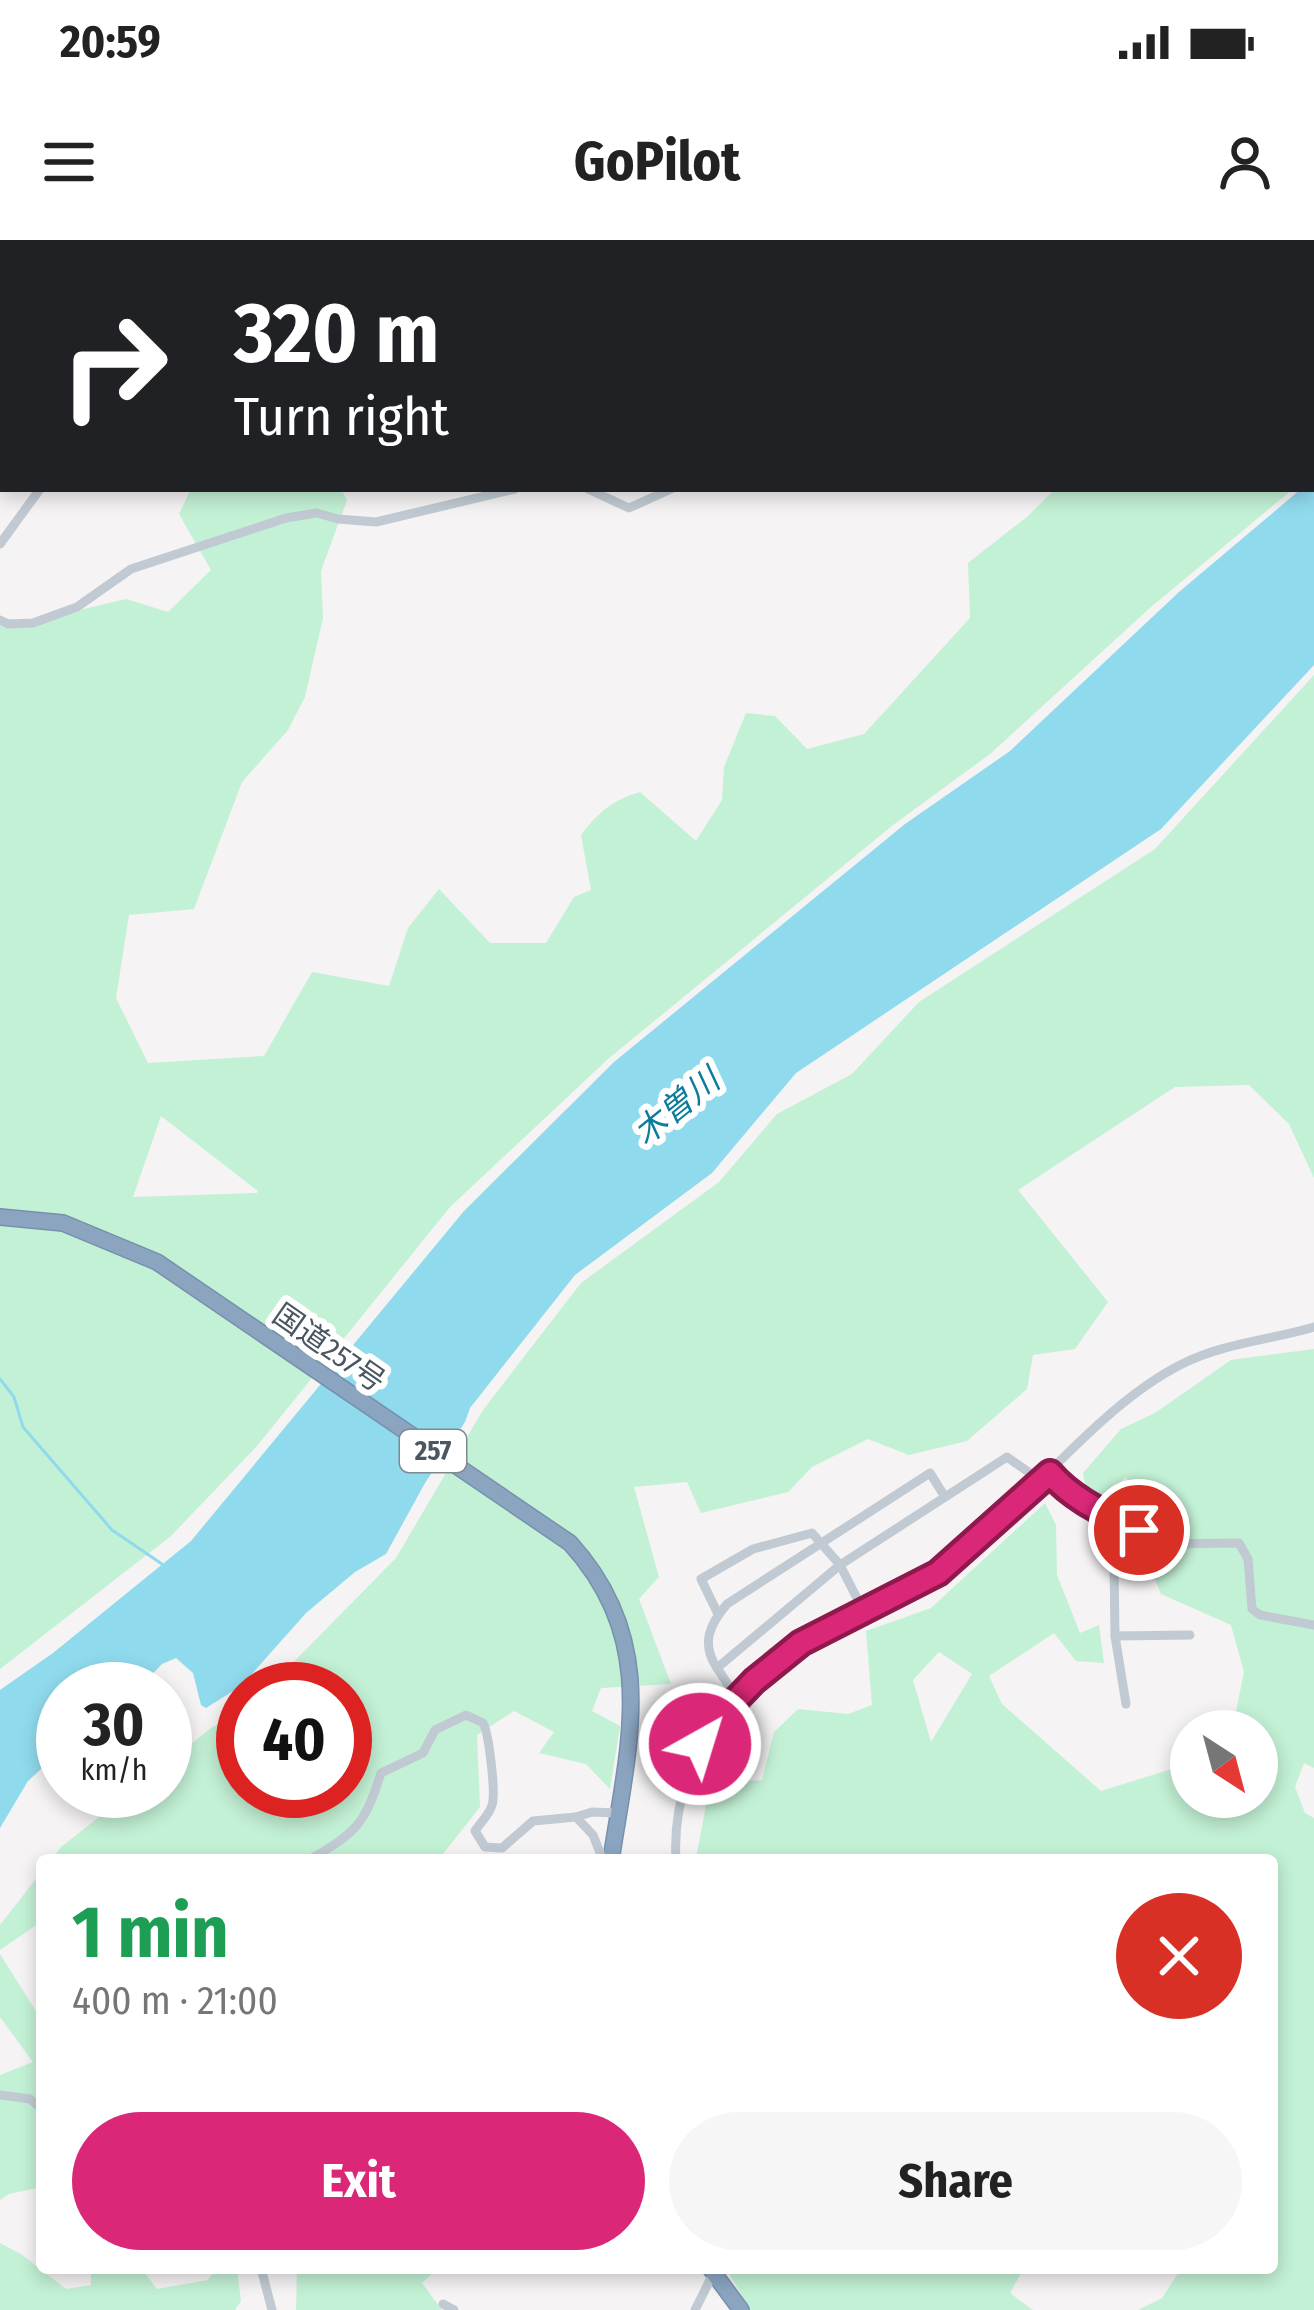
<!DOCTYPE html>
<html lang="en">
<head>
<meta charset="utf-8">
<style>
  body { margin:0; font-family:"Fira Sans Condensed","Noto Sans JP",sans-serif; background:#f6f6f6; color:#222; height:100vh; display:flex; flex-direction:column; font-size:45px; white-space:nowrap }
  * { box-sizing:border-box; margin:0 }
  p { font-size:39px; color:#767676 }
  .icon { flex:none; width:66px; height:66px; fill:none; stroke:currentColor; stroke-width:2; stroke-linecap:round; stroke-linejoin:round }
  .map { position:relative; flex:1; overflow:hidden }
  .sheet { position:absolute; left:36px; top:1614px; width:1242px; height:420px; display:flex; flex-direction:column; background:#fff; border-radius:12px; box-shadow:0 6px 18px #0003 }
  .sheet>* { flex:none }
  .hud { position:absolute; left:0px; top:0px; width:1314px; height:252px; box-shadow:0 6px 18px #0003; background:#202124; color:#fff; overflow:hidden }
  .needle { width:78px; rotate:144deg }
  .fabs { position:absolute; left:1170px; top:1470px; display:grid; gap:24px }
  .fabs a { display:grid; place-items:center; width:108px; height:108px; border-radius:50%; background:#fff; box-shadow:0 6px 18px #0003; font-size:60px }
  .speed { position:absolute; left:36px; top:1422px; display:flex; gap:24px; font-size:60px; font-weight:700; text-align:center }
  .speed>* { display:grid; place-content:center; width:156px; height:156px; border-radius:50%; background:#fff; box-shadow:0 6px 18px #0003; line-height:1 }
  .speed small { font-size:30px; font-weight:400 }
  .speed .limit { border:18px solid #d22; background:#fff; color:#111 }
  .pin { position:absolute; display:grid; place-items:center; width:102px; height:102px; color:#fff; margin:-51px; border:6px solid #fff; border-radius:50%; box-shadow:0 3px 12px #0007 }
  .me { position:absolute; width:132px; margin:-66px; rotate:39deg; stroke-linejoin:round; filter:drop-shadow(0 0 9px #0008) }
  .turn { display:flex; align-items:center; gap:42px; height:252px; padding:0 36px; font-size:54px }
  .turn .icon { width:156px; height:156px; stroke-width:2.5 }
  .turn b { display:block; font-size:84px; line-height:102px }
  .round { display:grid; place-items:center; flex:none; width:126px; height:126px; border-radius:63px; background:#f6f6f6 }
  .head { display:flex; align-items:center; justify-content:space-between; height:204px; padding:0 36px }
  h1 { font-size:72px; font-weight:700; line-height:90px; color:#1e9e55 }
  .primary-button { display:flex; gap:24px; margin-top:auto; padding:24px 36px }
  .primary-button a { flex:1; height:138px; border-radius:72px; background:#db2777; color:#fff; font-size:48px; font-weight:700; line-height:138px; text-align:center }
  .primary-button a+a { background:#f6f6f6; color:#222 }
  .status { display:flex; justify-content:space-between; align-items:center; height:84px; padding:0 60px; background:#fff; direction:ltr }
  .status svg { height:33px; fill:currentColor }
  header { display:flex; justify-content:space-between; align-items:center; height:156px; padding:0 36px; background:#fff; font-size:54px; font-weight:700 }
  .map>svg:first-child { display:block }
  .green { fill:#c3f1d5; fill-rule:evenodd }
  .water { fill:#90daee }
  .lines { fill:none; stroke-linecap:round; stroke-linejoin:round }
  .stream { stroke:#90daee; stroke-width:3 }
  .highway-casing { stroke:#7690ad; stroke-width:18 }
  .minor { stroke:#c1cad2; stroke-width:9 }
  .highway { stroke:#8ba5c1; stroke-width:15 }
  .route-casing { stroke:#8e194d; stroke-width:30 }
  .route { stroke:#db2777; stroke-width:21 }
  .labels { text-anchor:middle; stroke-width:12; stroke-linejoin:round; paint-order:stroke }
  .shield { fill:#fff; stroke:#808990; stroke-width:3 }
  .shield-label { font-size:27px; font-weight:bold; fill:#4a5661 }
  .street-label { font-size:30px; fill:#4a5661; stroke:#fff }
  .water-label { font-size:33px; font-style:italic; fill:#0c7c9b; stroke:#fff }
</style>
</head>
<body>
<div class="status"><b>20:59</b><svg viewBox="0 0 49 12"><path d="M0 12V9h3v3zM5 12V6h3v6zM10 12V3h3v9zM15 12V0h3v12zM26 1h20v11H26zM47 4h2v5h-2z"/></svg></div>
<header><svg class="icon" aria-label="menu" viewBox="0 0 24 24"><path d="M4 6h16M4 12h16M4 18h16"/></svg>GoPilot<svg class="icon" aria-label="person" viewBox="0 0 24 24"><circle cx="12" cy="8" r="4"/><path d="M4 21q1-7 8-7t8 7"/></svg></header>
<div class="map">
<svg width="1314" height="2070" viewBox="0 0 1314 2070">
  <rect width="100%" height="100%" fill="#f5f3f3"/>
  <g class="green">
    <path d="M1168,0h146l-3,234v-231h-144z"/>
    <path d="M191,249h150l6,11 -26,71 2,47 -18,79 -17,33 -46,52 -48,127 -65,6 -13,83 32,65 116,-7 48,-84 77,14 19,-58 31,-39 51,54h56l28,-46 17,-7 -10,-55c18,-23 30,-34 59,-43l56,49 26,-41 2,-33 22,-54 29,3 32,33 57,-15 106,-116 -2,-55 60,-47 27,-27h238l-142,118 -161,147 -97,71 -285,234 -158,148 -193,239 -86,90 -171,133v-1048h33l93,-22 42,13 43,-42 -32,-56zM161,876l97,75 -1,2 -124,4z"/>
    <path d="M1314,435v503l-25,-54 -40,-39 -74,2 -157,103 90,112 -33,47 -42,6 -6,34 -60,52 -58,14 -41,-16 -56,28 -24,25 -87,21 -14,-31 -53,5 25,90 -20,22 32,85 -70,4 -9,23 28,15 -10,63 -24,-25 -47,-11 15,-21 -40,-21 -37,24 3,72 -37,47 2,6h-394l10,-13 71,-56h33v-26l46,-37 32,-16v79h102v-102h-78l129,-131 87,-148 98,-127 138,-101 58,-68 75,-40 67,-72 236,-153z"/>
    <path d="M1314,1109v419l-10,-5 -9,24 10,26 9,5v492h-176l24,-12 17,-26 -3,-4h96v-408l-576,-2 14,-74 52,-4 12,-48 24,-23 50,5 24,-9 -6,-74 65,-23 114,-105 11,22 1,50 23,58 19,-8 5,38 -28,-2 -22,-28 -65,43 13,28 99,87 90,-28v34h66v-66h-25l12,-59 -13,-47 -70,-31 -22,-52 7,-35 -20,-30 -20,18 -20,-6 -3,-16 38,-44 34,-16 76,-53zM939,1412l33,22 -41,68 -18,-62z"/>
    <path d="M42,1631v50l-42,29v-25z"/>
    <path d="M0,1714l42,67v166l-33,7 -9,6v-125l33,-13 -33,-45z"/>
    <path d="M0,2003l21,11 45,35 25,-4v-17h50l16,21 51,-9 9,-12h20l4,33 -6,9h-235z"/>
    <path d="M297,2028h141l-16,15 20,27h-146z"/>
    <path d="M1035,2028l-15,7 -10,18 23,17h-283l-23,-40z"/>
  </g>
  <path class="water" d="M1314,239v186l-153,164 -365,244 -84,100 -137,102 -105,133 -5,14 -40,61 -39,71 -31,18 -49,41 -65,73 -35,22 -5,-3 -8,-32 -17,-15 -14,6 -24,25h-75v60l-35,32 -28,47v-138l53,-37 138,-112 273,-330 150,-149 291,-238 105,-73 169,-159 122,-103h10z"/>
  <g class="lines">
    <path class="stream" d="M0,1139l14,18 9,30 89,103 50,34"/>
    <defs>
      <g id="highway">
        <path d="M0,977l63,6 94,39 413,281c89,98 59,199 41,317"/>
        <path d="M710,2028l31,42"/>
      </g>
    </defs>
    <use href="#highway" class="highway-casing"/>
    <g class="minor">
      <path d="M46,0v3"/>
      <path d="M713,0v3"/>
      <path d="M588,249l41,19 42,-19"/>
      <path d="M0,304l40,-55"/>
      <path d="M0,380l8,4 25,-1 44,-16 54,-38 155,-51 31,-5 21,6 38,3 139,-33"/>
      <path d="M1050,1233l13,15 22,16 75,40 79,-1 9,16 4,50 8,6 54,10"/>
      <path d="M1097,1270l17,51 1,75 11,68"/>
      <path d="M718,1374l-17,-35 52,-30 59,-16 28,32 23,45"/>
      <path d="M1115,1396l75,-1"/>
      <path d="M717,1428c-16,-24 -8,-43 10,-64l203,-131 15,24"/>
      <path d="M737,1458l-20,-30 123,-103 167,-108 34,24"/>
      <path d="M576,1577l16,-5 26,1"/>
      <path d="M309,1620c47,-27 56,-36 72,-87l42,-20 12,-23 31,-15 17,8c6,10 13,71 9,82 -2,9 -12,18 -17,26l10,16 17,1 31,-27 43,-4 17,18 10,25"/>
      <path d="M676,1620c-6,-105 66,-190 157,-236 36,-18 74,-30 107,-53 81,-58 154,-163 242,-207 42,-21 88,-24 132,-37"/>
      <path d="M0,1855l30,4 12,10"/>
      <path d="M261,2028l11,42"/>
      <path d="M443,2064l11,6"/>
      <path d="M695,2070l18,-36"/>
    </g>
    <use href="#highway" class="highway"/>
  </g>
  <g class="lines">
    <defs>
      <path id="route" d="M700,1504l13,-20 41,-43 47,-38 137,-70 112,-100c24,28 57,41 89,57"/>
    </defs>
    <use href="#route" class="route-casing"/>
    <use href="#route" class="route"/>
  </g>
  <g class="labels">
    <rect class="shield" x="400" y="1190" width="66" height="42" rx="9"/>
    <g class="shield-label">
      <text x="433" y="1220">257</text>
    </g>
    <g class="street-label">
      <text transform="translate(329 1108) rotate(35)" y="10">国道257号</text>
    </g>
    <g class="water-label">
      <text transform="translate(676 866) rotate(-39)" y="12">木曽川</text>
    </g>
  </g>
</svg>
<div class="fabs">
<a><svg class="needle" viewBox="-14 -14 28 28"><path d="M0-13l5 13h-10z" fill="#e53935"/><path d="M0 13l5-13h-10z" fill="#767676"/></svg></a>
</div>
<div class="speed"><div>30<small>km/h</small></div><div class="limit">40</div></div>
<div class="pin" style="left:1139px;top:1290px;background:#d93025"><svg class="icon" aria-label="arrive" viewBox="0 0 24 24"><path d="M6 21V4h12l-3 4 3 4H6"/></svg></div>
<svg class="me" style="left:700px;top:1504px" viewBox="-20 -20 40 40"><circle r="17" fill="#db2777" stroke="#fff" stroke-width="3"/><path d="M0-11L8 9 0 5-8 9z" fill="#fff"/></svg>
<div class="hud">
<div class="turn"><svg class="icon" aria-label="right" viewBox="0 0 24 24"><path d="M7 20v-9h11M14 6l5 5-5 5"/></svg><div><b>320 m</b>Turn right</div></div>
</div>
<section class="sheet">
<div class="head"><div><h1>1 min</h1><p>400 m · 21:00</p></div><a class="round" style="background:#d93025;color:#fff"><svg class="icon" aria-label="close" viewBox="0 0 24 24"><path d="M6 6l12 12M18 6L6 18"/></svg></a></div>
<div class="primary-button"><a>Exit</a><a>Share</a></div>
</section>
</div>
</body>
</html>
